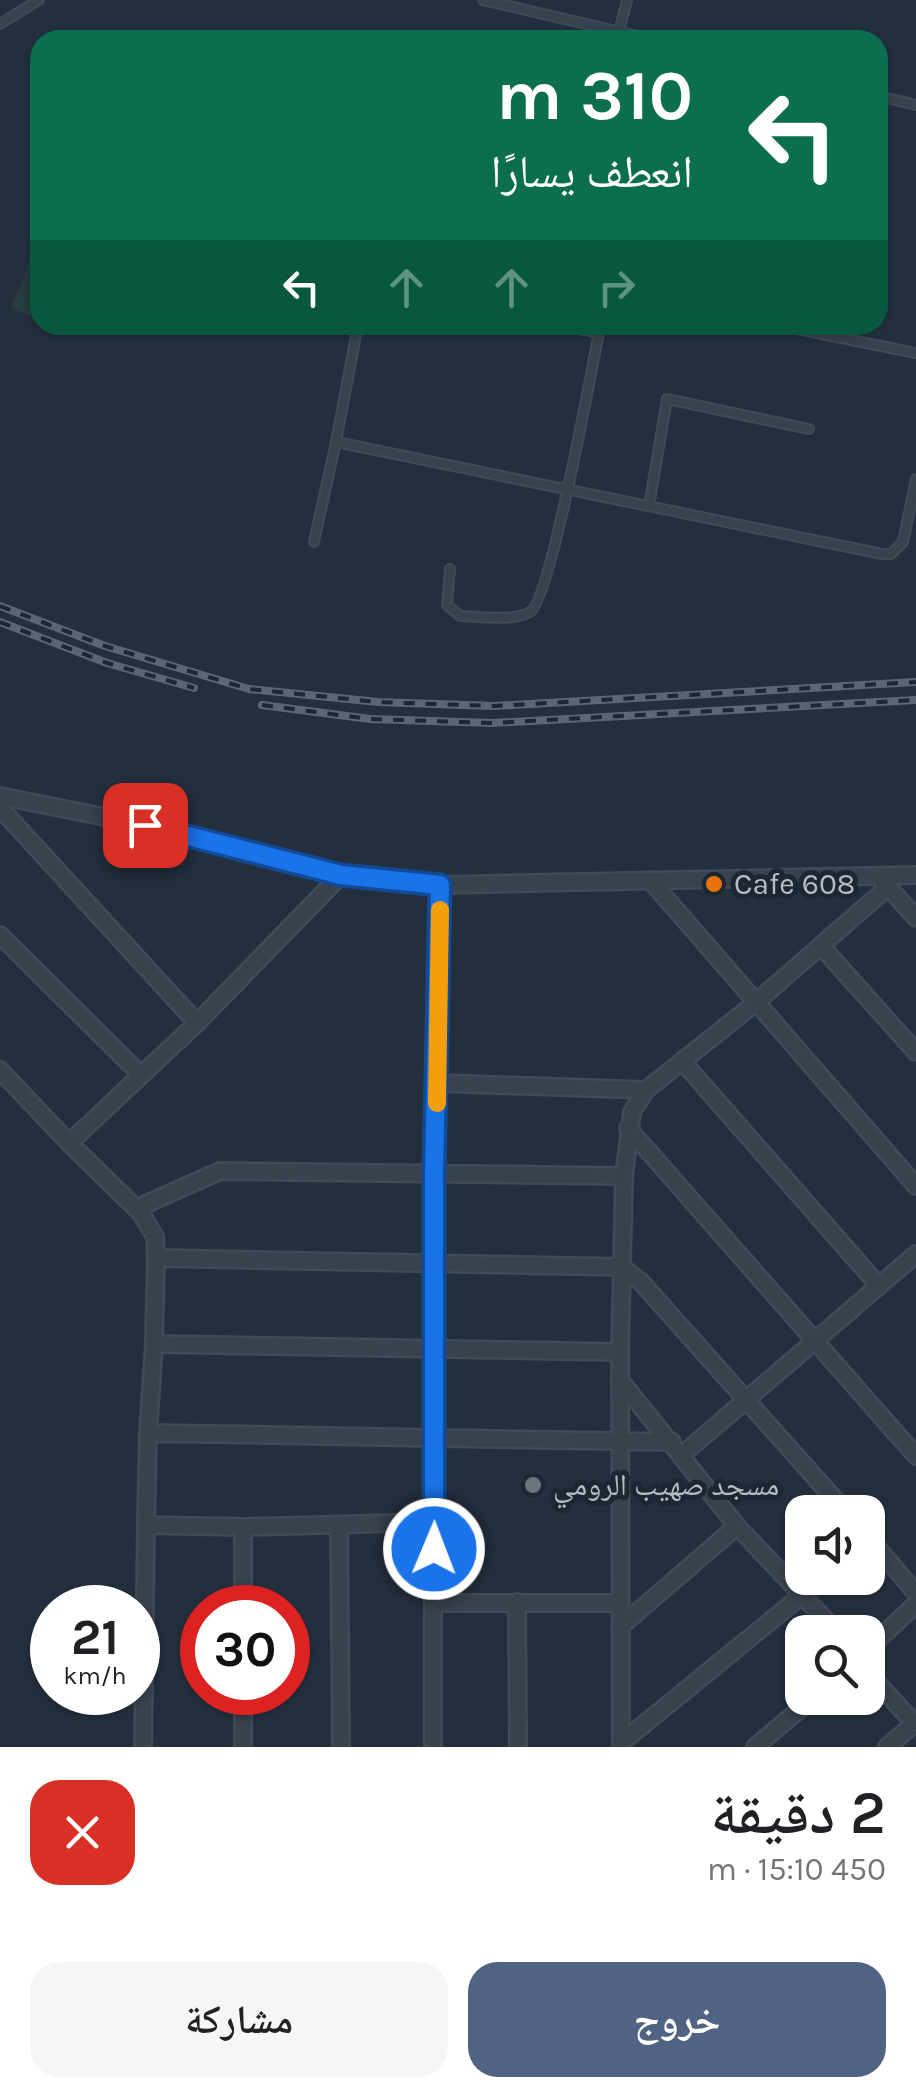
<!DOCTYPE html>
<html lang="ar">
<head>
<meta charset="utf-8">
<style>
  body { margin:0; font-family:Karla,"Noto Naskh Arabic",sans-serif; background:#f6f6f6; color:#202124; direction:rtl; height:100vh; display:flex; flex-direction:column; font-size:38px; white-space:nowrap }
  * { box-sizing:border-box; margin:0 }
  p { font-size:32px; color:#757577 }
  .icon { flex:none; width:55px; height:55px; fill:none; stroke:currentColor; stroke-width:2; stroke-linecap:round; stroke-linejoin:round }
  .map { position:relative; height:1747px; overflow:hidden; direction:ltr }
  .details { display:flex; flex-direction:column; background:#fff; flex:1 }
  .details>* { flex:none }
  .top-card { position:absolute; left:30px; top:30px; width:858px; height:305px; border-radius:30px; box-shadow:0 2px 8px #0004; direction:rtl; background:#0b6e4f; color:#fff; overflow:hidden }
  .tools { position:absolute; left:785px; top:1495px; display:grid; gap:20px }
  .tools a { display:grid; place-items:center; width:100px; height:100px; border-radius:20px; background:#fff; box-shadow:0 2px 8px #0004; font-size:50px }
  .speed { position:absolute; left:30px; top:1585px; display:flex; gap:20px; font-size:50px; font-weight:700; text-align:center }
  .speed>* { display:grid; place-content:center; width:130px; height:130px; border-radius:50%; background:#fff; box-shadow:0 2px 8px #0004; line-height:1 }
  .speed small { font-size:25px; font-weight:400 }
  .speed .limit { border:15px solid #d22; background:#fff; color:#111 }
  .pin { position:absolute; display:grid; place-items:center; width:85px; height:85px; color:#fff; margin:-42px; border-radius:20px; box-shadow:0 5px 15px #0006 }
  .me { position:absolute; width:110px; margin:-55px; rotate:1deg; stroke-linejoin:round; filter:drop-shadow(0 0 8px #0008) }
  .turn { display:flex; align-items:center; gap:35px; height:210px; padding:0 30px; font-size:45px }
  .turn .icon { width:130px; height:130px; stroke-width:2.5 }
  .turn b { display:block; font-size:70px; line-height:85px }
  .lanes { display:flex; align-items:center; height:95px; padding:0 30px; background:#0003; justify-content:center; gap:50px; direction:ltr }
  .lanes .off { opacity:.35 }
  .round { display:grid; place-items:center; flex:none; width:105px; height:105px; border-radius:30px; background:#f6f6f6 }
  .summary { display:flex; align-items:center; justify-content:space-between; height:170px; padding:0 30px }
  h1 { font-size:60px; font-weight:600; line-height:75px }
  .button { display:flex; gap:20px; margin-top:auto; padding:20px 30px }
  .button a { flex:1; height:115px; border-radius:30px; background:#506383; color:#fff; font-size:40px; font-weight:600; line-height:115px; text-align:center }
  .button a+a { background:#f6f6f6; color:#202124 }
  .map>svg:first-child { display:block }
  .green { fill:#263c3f }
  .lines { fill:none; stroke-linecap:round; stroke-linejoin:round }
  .lane-casing { stroke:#414a57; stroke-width:12 }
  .street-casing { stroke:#414a57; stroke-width:20 }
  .lane { stroke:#38414e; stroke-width:8 }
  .street { stroke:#38414e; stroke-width:15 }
  .rail-casing { stroke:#5a6575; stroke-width:8 }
  .rail { stroke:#1d2633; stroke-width:4; stroke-dasharray:11; stroke-linecap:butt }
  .route-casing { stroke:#114b97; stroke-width:25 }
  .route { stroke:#1a73e8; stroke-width:18 }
  .slow { stroke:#f59e0b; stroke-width:18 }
  .food-dot { fill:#e8710a; stroke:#1d2633; stroke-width:4 }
  .worship-dot { fill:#6b7280; stroke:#1d2633; stroke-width:4 }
  .labels { text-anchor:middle; stroke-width:10; stroke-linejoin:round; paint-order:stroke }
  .poi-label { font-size:30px; fill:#b4bcc9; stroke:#1d2633; text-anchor:start }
</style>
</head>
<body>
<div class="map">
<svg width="916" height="1747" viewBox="0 0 916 1747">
  <rect width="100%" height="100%" fill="#242f3e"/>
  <path class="green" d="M36,247l4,1v72l-29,-12z"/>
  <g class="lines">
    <defs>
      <g id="lane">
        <path d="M483,0l172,40"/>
        <path d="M0,24l39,-24"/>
        <path d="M619,32l8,-32"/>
        <path d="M878,96l38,9"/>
        <path d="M358,325l-22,117 546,112h9l12,-12 13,-63"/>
        <path d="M560,325l39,8 2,-8"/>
        <path d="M777,325l139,28"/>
        <path d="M649,506l18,-107 142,30"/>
        <path d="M314,542l22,-100"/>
        <path d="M450,569l-3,36 13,11c18,0 54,6 70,-4 21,-13 61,-241 69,-279"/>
      </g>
      <g id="street">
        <path d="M0,796l145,29 196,50 99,10 476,-10"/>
        <path d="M0,808l197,215"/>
        <path d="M650,880l266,306"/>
        <path d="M882,880l34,38"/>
        <path d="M0,935l141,140"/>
        <path d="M821,946l95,106"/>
        <path d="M682,1061l197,225"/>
        <path d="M0,1070l69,73 128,-120 144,-148"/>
        <path d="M438,1083l208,7"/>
        <path d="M628,1128l288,328"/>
        <path d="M69,1143l72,70"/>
        <path d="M156,1258l-1,-21 -14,-24 5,-9 74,-33 404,5"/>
        <path d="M154,1344l2,-86 466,9 19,15 205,230"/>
        <path d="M620,1380l117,146"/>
        <path d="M148,1433l6,-89 466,8"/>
        <path d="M683,1454l233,-200"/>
        <path d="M146,1525l2,-92 524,9"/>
        <path d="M339,1525l2,222"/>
        <path d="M868,1537l48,56"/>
        <path d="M517,1602l1,145"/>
        <path d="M433,1603h187"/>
        <path d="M243,1608v-81l191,-5"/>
        <path d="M620,1627l117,-101 100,106"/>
        <path d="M868,1649l48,-45"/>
        <path d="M868,1673l48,52"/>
        <path d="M243,1692v55"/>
        <path d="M621,1743l180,-147"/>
        <path d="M143,1747l3,-222 97,2"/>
        <path d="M433,1747v-572l7,-290"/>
        <path d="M621,1747l-1,-395 4,-176 8,-64 14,-22 108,-86 134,-117"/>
        <path d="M755,1747l58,-49"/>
        <path d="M887,1747l29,-25"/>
      </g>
    </defs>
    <use href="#lane" class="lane-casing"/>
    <use href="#street" class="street-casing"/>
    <use href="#lane" class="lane"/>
    <use href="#street" class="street"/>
    <defs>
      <g id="rail">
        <path d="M0,606l105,40 144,43 129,13 116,4 422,-24"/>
        <path d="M0,622l107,41 87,25"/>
        <path d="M262,705l108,14 122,4 424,-23"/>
      </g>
    </defs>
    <use href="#rail" class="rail-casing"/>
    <use href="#rail" class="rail"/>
  </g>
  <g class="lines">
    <defs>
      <path id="route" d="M145,825l196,50 99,10 -6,290v374"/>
    </defs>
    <use href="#route" class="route-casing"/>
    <use href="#route" class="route"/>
    <path class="slow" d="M437,1103l3,-193"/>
  </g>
  <circle class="food-dot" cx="714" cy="884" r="10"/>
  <circle class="worship-dot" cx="533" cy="1485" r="10"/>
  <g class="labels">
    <g class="poi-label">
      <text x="734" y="894">Cafe 608</text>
      <text x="553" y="1495">مسجد صهيب الرومي</text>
    </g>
  </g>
</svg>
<div class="tools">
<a><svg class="icon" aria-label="sound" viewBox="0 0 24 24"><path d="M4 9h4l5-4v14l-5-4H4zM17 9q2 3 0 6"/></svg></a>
<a><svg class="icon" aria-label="search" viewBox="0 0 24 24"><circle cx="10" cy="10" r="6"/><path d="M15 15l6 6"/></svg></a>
</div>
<div class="speed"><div>21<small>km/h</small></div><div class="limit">30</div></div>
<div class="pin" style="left:145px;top:825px;background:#d93025"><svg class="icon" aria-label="arrive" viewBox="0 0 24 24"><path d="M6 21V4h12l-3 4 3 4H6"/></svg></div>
<svg class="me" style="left:434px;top:1549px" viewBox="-20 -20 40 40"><circle r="17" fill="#1a73e8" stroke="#fff" stroke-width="3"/><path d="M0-11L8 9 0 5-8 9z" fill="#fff"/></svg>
<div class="top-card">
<div class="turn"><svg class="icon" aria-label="left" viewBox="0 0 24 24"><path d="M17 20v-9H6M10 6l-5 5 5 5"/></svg><div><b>310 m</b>انعطف يسارًا</div></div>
<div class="lanes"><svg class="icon" aria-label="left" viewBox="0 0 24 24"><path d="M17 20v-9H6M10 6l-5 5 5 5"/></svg><svg class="icon off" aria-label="ahead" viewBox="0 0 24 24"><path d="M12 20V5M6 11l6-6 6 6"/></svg><svg class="icon off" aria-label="ahead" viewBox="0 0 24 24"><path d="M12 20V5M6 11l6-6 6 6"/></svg><svg class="icon off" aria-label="right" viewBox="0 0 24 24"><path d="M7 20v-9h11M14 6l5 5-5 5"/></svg></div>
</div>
</div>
<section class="details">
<div class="summary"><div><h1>2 دقيقة</h1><p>450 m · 15:10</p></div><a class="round" style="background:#d93025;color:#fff"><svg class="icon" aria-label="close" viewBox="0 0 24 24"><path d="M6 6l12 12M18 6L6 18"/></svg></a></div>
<div class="button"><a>خروج</a><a>مشاركة</a></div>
</section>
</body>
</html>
